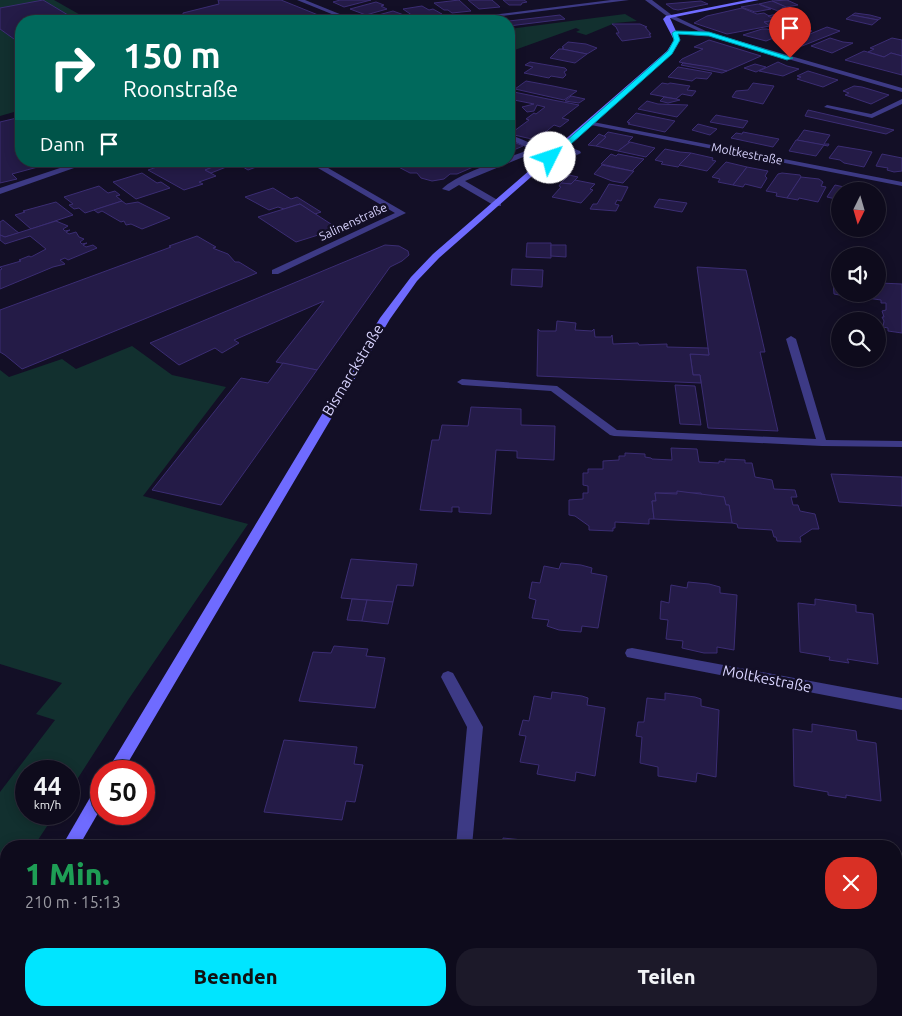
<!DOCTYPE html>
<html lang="de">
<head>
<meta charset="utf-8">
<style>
  body { margin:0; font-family:Ubuntu,sans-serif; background:#1c1929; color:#f1f3f6; height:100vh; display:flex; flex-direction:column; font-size:19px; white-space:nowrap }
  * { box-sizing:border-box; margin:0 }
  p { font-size:16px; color:#9b9ba3 }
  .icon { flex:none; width:28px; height:28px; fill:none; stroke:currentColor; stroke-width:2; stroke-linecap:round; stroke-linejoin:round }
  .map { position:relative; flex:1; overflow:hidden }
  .details { position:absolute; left:0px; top:840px; width:902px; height:176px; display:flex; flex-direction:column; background:#0e0b1c; border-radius:20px 20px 0 0; box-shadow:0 2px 12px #0003,0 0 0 1px #2e2b3b }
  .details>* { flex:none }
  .banner { position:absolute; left:15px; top:15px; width:500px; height:152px; border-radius:20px; box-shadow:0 2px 12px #0003,0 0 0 1px #2e2b3b; background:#00695c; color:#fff; overflow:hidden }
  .needle { width:32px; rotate:185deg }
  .tools { position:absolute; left:831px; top:182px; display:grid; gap:10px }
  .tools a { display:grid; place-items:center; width:55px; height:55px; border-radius:50%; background:#0e0b1c; box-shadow:0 2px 12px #0003,0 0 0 1px #2e2b3b; font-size:25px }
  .speed { position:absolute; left:15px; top:760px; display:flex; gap:10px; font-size:25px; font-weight:700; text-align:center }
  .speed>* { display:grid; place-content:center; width:65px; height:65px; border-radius:50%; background:#0e0b1c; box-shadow:0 2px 12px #0003,0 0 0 1px #2e2b3b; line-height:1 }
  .speed small { font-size:12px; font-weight:400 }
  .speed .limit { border:8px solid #d22; background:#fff; color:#111 }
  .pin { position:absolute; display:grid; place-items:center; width:42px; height:42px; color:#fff; margin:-51px -21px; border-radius:50% 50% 50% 0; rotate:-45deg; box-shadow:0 0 5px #0007 }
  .pin .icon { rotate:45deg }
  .me { position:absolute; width:55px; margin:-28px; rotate:49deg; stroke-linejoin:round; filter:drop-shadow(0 0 4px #0008) }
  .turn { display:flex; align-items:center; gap:18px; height:105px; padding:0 25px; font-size:22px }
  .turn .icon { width:65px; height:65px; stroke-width:2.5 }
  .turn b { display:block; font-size:35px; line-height:42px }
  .then { display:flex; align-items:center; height:48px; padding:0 25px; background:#0003; gap:10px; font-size:19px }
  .round { display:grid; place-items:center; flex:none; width:52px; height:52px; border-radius:20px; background:#1c1929 }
  .overview { display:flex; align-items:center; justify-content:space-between; height:85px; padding:0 25px }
  h1 { font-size:30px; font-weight:800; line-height:38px; color:#1e9e55 }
  .button { display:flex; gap:10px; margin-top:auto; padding:10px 25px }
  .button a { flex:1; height:58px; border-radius:20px; background:#00e5ff; color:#111; font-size:20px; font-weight:800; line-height:58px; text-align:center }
  .button a+a { background:#1c1929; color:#f1f3f6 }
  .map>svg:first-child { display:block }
  .green { fill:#12302f }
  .building { fill:#241b47; stroke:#3b2d73 }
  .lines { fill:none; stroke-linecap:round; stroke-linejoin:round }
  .service { fill:#3d3a85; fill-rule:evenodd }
  .pedestrian { fill:#3d3a85; fill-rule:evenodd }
  .minor { fill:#3d3a85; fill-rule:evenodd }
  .secondary { fill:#6f6bff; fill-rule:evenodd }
  .route { fill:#00e5ff; stroke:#0095a6 }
  .labels { text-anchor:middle; stroke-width:5; stroke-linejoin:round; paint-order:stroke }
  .far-street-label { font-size:12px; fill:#d9d4ff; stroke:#130f26 }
  .street-label { font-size:15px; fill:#d9d4ff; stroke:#130f26 }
</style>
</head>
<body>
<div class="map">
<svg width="902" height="1016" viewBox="0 0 902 1016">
  <rect width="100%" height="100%" fill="#130f26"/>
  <g class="green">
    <path d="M0,0h54l37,21h-70v89l-21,6z"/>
    <path d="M625,14l12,7 -22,2 -29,12 -10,-3 4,-2 -4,-2 -67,24v-23z"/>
    <path d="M132,346l40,29 54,12 -83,109 105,28 -120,176 -59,92v-21h-43v43h29l-21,32h-28v44l-6,10v-108l55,-72 -19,-6 26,-31 -62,-19v-294l9,7 53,-18 14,10z"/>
  </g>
  <g class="building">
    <path d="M43,0l35,21h-57v23l-21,-15v-21z"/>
    <path d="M218,0h63l52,21h-150l5,-1 -5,-3 5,-1 -5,-1v-2l36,-9z"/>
    <path d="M340,0h31l-27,7 -11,-5z"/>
    <path d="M459,0l12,11 -19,2 -4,-3h-4l-10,-7z"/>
    <path d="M468,0h24l8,7 -21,2z"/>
    <path d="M503,0h21l3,2 -5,1 -1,2h-12z"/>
    <path d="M787,0l11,5 -12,2 -14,-6z"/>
    <path d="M701,1l7,3 -30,6 -5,-1 -7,-5z"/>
    <path d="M772,1l14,6 -4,1 7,3 -8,1 -22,-8z"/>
    <path d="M376,2l8,3 -3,1 6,3 -21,6 -16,-6z"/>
    <path d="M758,4l13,5 -16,3 -14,-5z"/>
    <path d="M422,6l7,4 4,-1 9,5 -26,4 -13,-9z"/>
    <path d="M742,8l15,6 7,-1 12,7 -12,2 6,4 -43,8 -33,-11 13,-7z"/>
    <path d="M393,11l11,4 12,6h-35l-10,-4z"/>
    <path d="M781,13l13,6 -24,7 -6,-4 12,-2 -8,-4z"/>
    <path d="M855,13l15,2 11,3 -3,2 -26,-5z"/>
    <path d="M560,15l5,4 -56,7v-5z"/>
    <path d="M852,15l26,5 -6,5 -26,-6z"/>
    <path d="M612,24h28l7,3h-2l6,7h-2l2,3 -29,4 -6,-8h3l-3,-6z"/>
    <path d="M827,27l13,4 -38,15 -10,-1 -14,-6 26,-11 8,3 -6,2 4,1z"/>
    <path d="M762,29h5l16,5 -17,7 -23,-6z"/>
    <path d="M830,38l13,4 10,1 -21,10 -21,-7z"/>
    <path d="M892,38l10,2v16l-11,-3 -7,4 -16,-5 6,-3 -4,-1z"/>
    <path d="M709,40l52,16 -34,15 -48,-9 3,-3 21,-10 -9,-2z"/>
    <path d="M568,42l18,2 11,4 -10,6 -25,-5 2,-1 -2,-1z"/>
    <path d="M559,49h3l25,5 -12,9 -25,-5z"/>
    <path d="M864,51l20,6 7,-4 11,3v19l-57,-15z"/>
    <path d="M530,62l35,6 2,2 -3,2 2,3 -3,3 -12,-2 -2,2 -25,-5 9,-6 -8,-2z"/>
    <path d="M778,62l9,4 12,3 -16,7 -24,-5z"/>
    <path d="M683,63l27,4 17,4 -5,2 -41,-8z"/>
    <path d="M755,64l11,3 -10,5 -12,-4z"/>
    <path d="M678,67l34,6 -5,6 -11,-1 -4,3 -24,-4z"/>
    <path d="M808,71l30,9 -15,7 -26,-8 4,-2 -4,-1z"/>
    <path d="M526,81l27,5 24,5 -13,9 -49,-11z"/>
    <path d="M662,83l6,1 2,-1 20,3 -3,4 9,1 -4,5 -10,-2 -6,5 -26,-5z"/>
    <path d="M753,83l21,3 -11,18 -31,-7 4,-6 12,-1z"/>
    <path d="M854,86l8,1 27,8 -18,9 -26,-9 4,-2 -6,-2z"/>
    <path d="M509,91l44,9 26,5 -17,13 7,2 -9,7 -6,-2 -18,15 -26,-6 19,-14 -3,-1 8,-6 2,1 9,-7 -8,-2 -3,6 -7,1 -5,-5 12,-3 -25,-5z"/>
    <path d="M571,96l14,3 -6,4 -14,-2z"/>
    <path d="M664,97l12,2 4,1 -12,3 -8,-2z"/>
    <path d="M647,101l11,3 30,1 -11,12 -39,-8z"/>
    <path d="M808,110l86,20 -8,4 -81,-18z"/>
    <path d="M636,113l39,8 -10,11 -37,-8 2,-1 -3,-1z"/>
    <path d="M716,115l32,6 -5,7 -33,-6z"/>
    <path d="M21,117v44h39l-48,13 5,5 -17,4v-61z"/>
    <path d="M698,124l19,5 -7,6 -18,-5z"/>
    <path d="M804,130l26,5 -6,9h5l-1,2 -31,-6z"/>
    <path d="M608,132l25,5 -5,5h2l-12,9 -22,-5 10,-9h-3z"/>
    <path d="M743,132l36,7 -6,8 -42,-9 5,-5 6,1z"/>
    <path d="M599,134l7,3 -10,9 -8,-1z"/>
    <path d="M509,140l14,6 -14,6z"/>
    <path d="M796,140h1l27,5 -8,11 -27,-5z"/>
    <path d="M630,142l25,6 -9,9 -28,-6z"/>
    <path d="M838,146l24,4 10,2 -8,15 -20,-4 -4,-3 -11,-2z"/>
    <path d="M665,149l15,3 11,1 -13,14 -17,-3 2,-2 -8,-2z"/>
    <path d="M691,153l22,5 -1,2 4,1 -9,10 -28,-6z"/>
    <path d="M611,154l5,2 2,-2 26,5 -12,12 -31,-7z"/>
    <path d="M882,154l20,4v13l-8,1 -7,-2 1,-2 -12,-2z"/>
    <path d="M151,161h53l9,6 -8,3 11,6 -17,6 4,2 -19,6 -36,-20 9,-3z"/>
    <path d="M222,161l17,1 -28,11 -6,-3 8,-3 -3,-2z"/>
    <path d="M238,161h35l-25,9 -10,-6z"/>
    <path d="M387,161h100l-30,13h-7l-6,5 -12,2 -11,-3 -4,-5h-7z"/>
    <path d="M726,162l21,5 -14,18 -15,-3 2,-3 -8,-2z"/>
    <path d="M602,165l30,6h2l-11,12 -11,-2 -18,-7z"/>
    <path d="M747,167l21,4 -3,5 2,2 -6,10 -16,-4 -2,3 -10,-2z"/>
    <path d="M142,173l15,10 4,-1 9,6 -34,11 -23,-17z"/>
    <path d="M782,173l18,2 1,2 -14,21 -11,-2 1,-3 -11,-2 12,-17z"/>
    <path d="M569,175l9,2 -7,7 -10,-1z"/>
    <path d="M801,177l18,2 4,3 -2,4 5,1 -8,15 -19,-4 -1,2 -11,-2z"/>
    <path d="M575,180l20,4 -5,5 3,1 -12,13 -29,-6 9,-10 -2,-1 2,-3 10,1z"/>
    <path d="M609,184l19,3 -7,14 -4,-1 -2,4 4,1 -3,6 -26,-2 3,-5h4z"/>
    <path d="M835,185l27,6h6h-28v9l-13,-3z"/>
    <path d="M99,186l9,7 7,-2 5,4 -4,1 6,5 -37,12 -6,-5 -5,1 -5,-4 4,-1 -9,-7z"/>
    <path d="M273,188l18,11 6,-2 24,15 -6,2 -15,-10 -16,5 -6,-2 -9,3 -24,-13z"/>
    <path d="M659,199l28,4 -5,9 -28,-5z"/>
    <path d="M122,201l4,3 12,-2 32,16 -28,11 -11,-5 -5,1 -2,-4 -3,1 -19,-11 -4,2 -4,-3z"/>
    <path d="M56,202l17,13 -42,14 -16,-14 10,-3 -2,-1z"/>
    <path d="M300,204l34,22 -3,2 3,2 -38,12 -38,-25z"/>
    <path d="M3,220l12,10 4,3 -14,4 -5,-2v-13z"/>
    <path d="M56,221l12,5 -5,3 2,2 5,-1 -4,2 3,2 7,-2 3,5 5,2 -4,3 2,2 5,-1 -4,2 3,2 7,-2 4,3 -29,12 -3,-2 -5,2 5,4 -12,3 -53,22v-19l2,-1 -2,-2 21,-6 -2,-1 10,-4 2,1 15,-8 -16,-13 -25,8 -5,-4v-5l5,2z"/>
    <path d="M197,236l19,11 -3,1 2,1 13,5 7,8h4l18,11 -235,96 -17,-14 -5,-3v-42l171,-63 -2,-1z"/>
    <path d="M527,243h24v15l-25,-1z"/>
    <path d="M385,245l14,1 9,5 1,4 -7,6 -12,6 -73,103 -41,-8 48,-61 -90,39 5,3 -17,10 -7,-5 -36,17 -29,-22z"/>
    <path d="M551,245h15v12l-15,-1z"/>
    <path d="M697,267l49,3 19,82h-5l18,79 -70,-3 -8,-53h-7l-3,-21 19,1z"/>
    <path d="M512,269l31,1 -1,17 -31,-2z"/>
    <path d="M833,280h7v14h38v-9h2v-2l22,1v49l-14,-2v-3l-5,-1 1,-6 -2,-4h2l-2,-6 4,-1v-7h-5v-3l-14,-2 -1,2 -32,-6z"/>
    <path d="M557,321l19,2 -1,7 17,1 2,-2 1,8h16l1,-2 1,9 25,-1 1,2 28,-1v3l41,1 1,7 -19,-1 3,21h7l1,8 -164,-7 1,-47 2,2h16z"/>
    <path d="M283,363l34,7 -96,135 -69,-15 89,-112 27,5z"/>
    <path d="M675,385l20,1 6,39 -21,-1z"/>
    <path d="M471,407l50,2v16l34,1 -1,34 -37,-2v-7l-21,-1 -5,64 -32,-2v-5h-7v5l-32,-2 12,-70h7l3,-15 26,1z"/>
    <path d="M671,448l26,1 2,13 20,1v-2l6,1v-3l20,1v3h7l3,14 17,3 2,9 21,1 2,7h-6l2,8h5l2,6 15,3 4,15h-7l-12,8 1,5 -24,-1 -1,-4h-2l-2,-7 -34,-2 -1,-4 -5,-1 -3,-18h-3l-2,-8 -22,-1 -1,-3h-46l1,8h-4l2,18h-5v5l-34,-2v6h-2v3l-24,-1v-4l-14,-10 -6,-1v-15l14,-1v-6h5v-7l-5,-1v-12h5v-4h15v-8l16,-1v-4h6v-3l20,1v3l6,1 1,1 20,1z"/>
    <path d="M831,474l71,3v29l-63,-4z"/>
    <path d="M677,491l47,6 2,8h3l3,18 -78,-4 -2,-18h4l-1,-8 22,1z"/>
    <path d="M351,559l66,5 -4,22 -16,-1 -4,17 -52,-4z"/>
    <path d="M561,563l20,2 11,3 -1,5 16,3 -9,52 -16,-2 -1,6 -22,-2 -12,-4 2,-6 -17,-2 4,-18 -7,-2 3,-16 8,1 4,-17 15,3z"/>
    <path d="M688,582l21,2 11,3v6l17,2 -3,55 -17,-3v6h-13l-22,-5 1,-7 -17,-2 2,-19 -8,-1 1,-18 8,2 2,-18 16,3z"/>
    <path d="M352,599l15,1 -5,21 -15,-1z"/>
    <path d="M815,599l41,6v7l17,2 5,50 -31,-5 2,4 -20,-3 1,-3 -30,-5 -2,-49 17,2z"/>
    <path d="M367,600l26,2 -5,22 -26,-3z"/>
    <path d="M334,646l34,3 -2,7 19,2 -10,50 -76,-7 14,-49 18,1z"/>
    <path d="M552,692l30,4 6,2 -1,7 18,3 -10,68 -19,-4 -1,9 -38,-7 2,-9 -19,-3 6,-26 -7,-1 4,-15 6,1 5,-25 17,3z"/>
    <path d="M665,693l30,4 6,2v7l18,4 -3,67 -19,-4 -1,9 -38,-6v-9l-18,-4 2,-26 -6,-1 2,-14h6l3,-24 18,2z"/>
    <path d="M812,724l44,7 1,9 19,3 5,58 -35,-6v3l-18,-3v-3l-34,-6 -1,-57 19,3z"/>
    <path d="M284,740l73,7 -3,17 9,1 -8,37 -9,-1 -4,19 -78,-8z"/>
    <path d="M503,838l80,8h-81z"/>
    <path d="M488,1010h91v6h-92z"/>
    <path d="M703,1010h70l17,3v3h-87z"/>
  </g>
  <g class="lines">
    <g class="service">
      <path d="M668,15h4l40,19 -5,1 -39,-18z"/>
      <path d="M902,99v5l-30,14 -48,-11 3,-2 44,9z"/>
      <path d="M509,134l31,13 1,2 -7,2 -25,-12z"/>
      <path d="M564,145l16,6 1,2 -4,2 -15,-7v-2z"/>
      <path d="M791,336l5,3 30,101 76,1v6l-80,-1 -208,-10 -4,-1 -59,-44 -89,-6 -5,-3 5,-3 95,7 60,44 199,9 -30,-100z"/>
    </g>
    <g class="pedestrian">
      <path d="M297,0h8l52,21h-8z"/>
      <path d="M611,0h18l-168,21h-17z"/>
      <path d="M645,0h7l21,16 -5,1z"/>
    </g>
    <g class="minor">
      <path d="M675,31l36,2 191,55v4l-193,-56 -36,-2 -1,-1z"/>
      <path d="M588,121l314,61v4l-311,-61 -4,-2z"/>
      <path d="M564,145l4,2 -1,2 -29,2 -73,30 36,21v4h-6l-36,-21 -10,6 -7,-2c12,-12 50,-28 67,-28v-4l28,-10z"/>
      <path d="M81,161h13l-94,33v-6z"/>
      <path d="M306,161h10l90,52 -128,61h-6v-4l123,-57z"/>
      <path d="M632,648l270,50v12l-270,-52 -5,-1 -2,-4 2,-4z"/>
      <path d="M448,671l5,2 30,54 -11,119h-16l11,-119 -26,-50 2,-4z"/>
      <path d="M439,1010h18l2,6h-20z"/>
    </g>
    <g class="secondary">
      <path d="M747,0h12l-89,18 10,22 -8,13 -233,205 -22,23 -27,38 -267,452h-16l273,-453 31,-41 22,-23 234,-203 7,-11 -11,-21 3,-3z"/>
      <path d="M101,787v21l-22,38h-17l33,-57z"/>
      <path d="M6,928v24l-6,3v-24z"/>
    </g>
  </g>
  <path class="route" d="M675,31l34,1 84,26 -6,2 -78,-24 -31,-2 2,6 -8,14 -119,106h-5v-3l120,-106 6,-11 -2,-7z"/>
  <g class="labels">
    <g class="far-street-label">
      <text transform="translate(747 154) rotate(11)" y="4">Moltkestraße</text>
      <text transform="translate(353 222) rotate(-25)" y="4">Salinenstraße</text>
    </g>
    <g class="street-label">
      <text transform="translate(353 370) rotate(-59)" y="5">Bismarckstraße</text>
      <text transform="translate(767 679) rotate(11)" y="5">Moltkestraße</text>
    </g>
  </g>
</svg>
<div class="tools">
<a><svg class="needle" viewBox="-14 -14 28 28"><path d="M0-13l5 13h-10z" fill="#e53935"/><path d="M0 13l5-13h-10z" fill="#9b9ba3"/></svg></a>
<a><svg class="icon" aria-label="sound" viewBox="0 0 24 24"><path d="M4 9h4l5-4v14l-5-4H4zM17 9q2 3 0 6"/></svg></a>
<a><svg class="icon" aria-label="search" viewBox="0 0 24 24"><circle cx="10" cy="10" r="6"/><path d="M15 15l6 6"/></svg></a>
</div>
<div class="speed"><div>44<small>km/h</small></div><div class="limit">50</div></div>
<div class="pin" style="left:790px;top:58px;background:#d93025"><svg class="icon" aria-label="arrive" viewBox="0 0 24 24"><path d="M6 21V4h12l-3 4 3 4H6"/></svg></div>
<svg class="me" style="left:550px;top:158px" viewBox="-20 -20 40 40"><circle r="19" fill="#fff"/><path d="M0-13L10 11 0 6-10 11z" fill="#00e5ff"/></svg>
<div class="banner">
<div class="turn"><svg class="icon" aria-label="right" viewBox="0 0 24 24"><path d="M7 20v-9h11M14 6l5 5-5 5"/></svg><div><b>150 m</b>Roonstraße</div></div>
<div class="then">Dann<svg class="icon" aria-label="arrive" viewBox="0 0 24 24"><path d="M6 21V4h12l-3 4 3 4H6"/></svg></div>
</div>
<section class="details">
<div class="overview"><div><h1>1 Min.</h1><p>210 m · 15:13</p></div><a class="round" style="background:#d93025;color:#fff"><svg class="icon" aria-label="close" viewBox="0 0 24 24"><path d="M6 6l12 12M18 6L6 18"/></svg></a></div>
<div class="button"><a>Beenden</a><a>Teilen</a></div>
</section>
</div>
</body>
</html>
